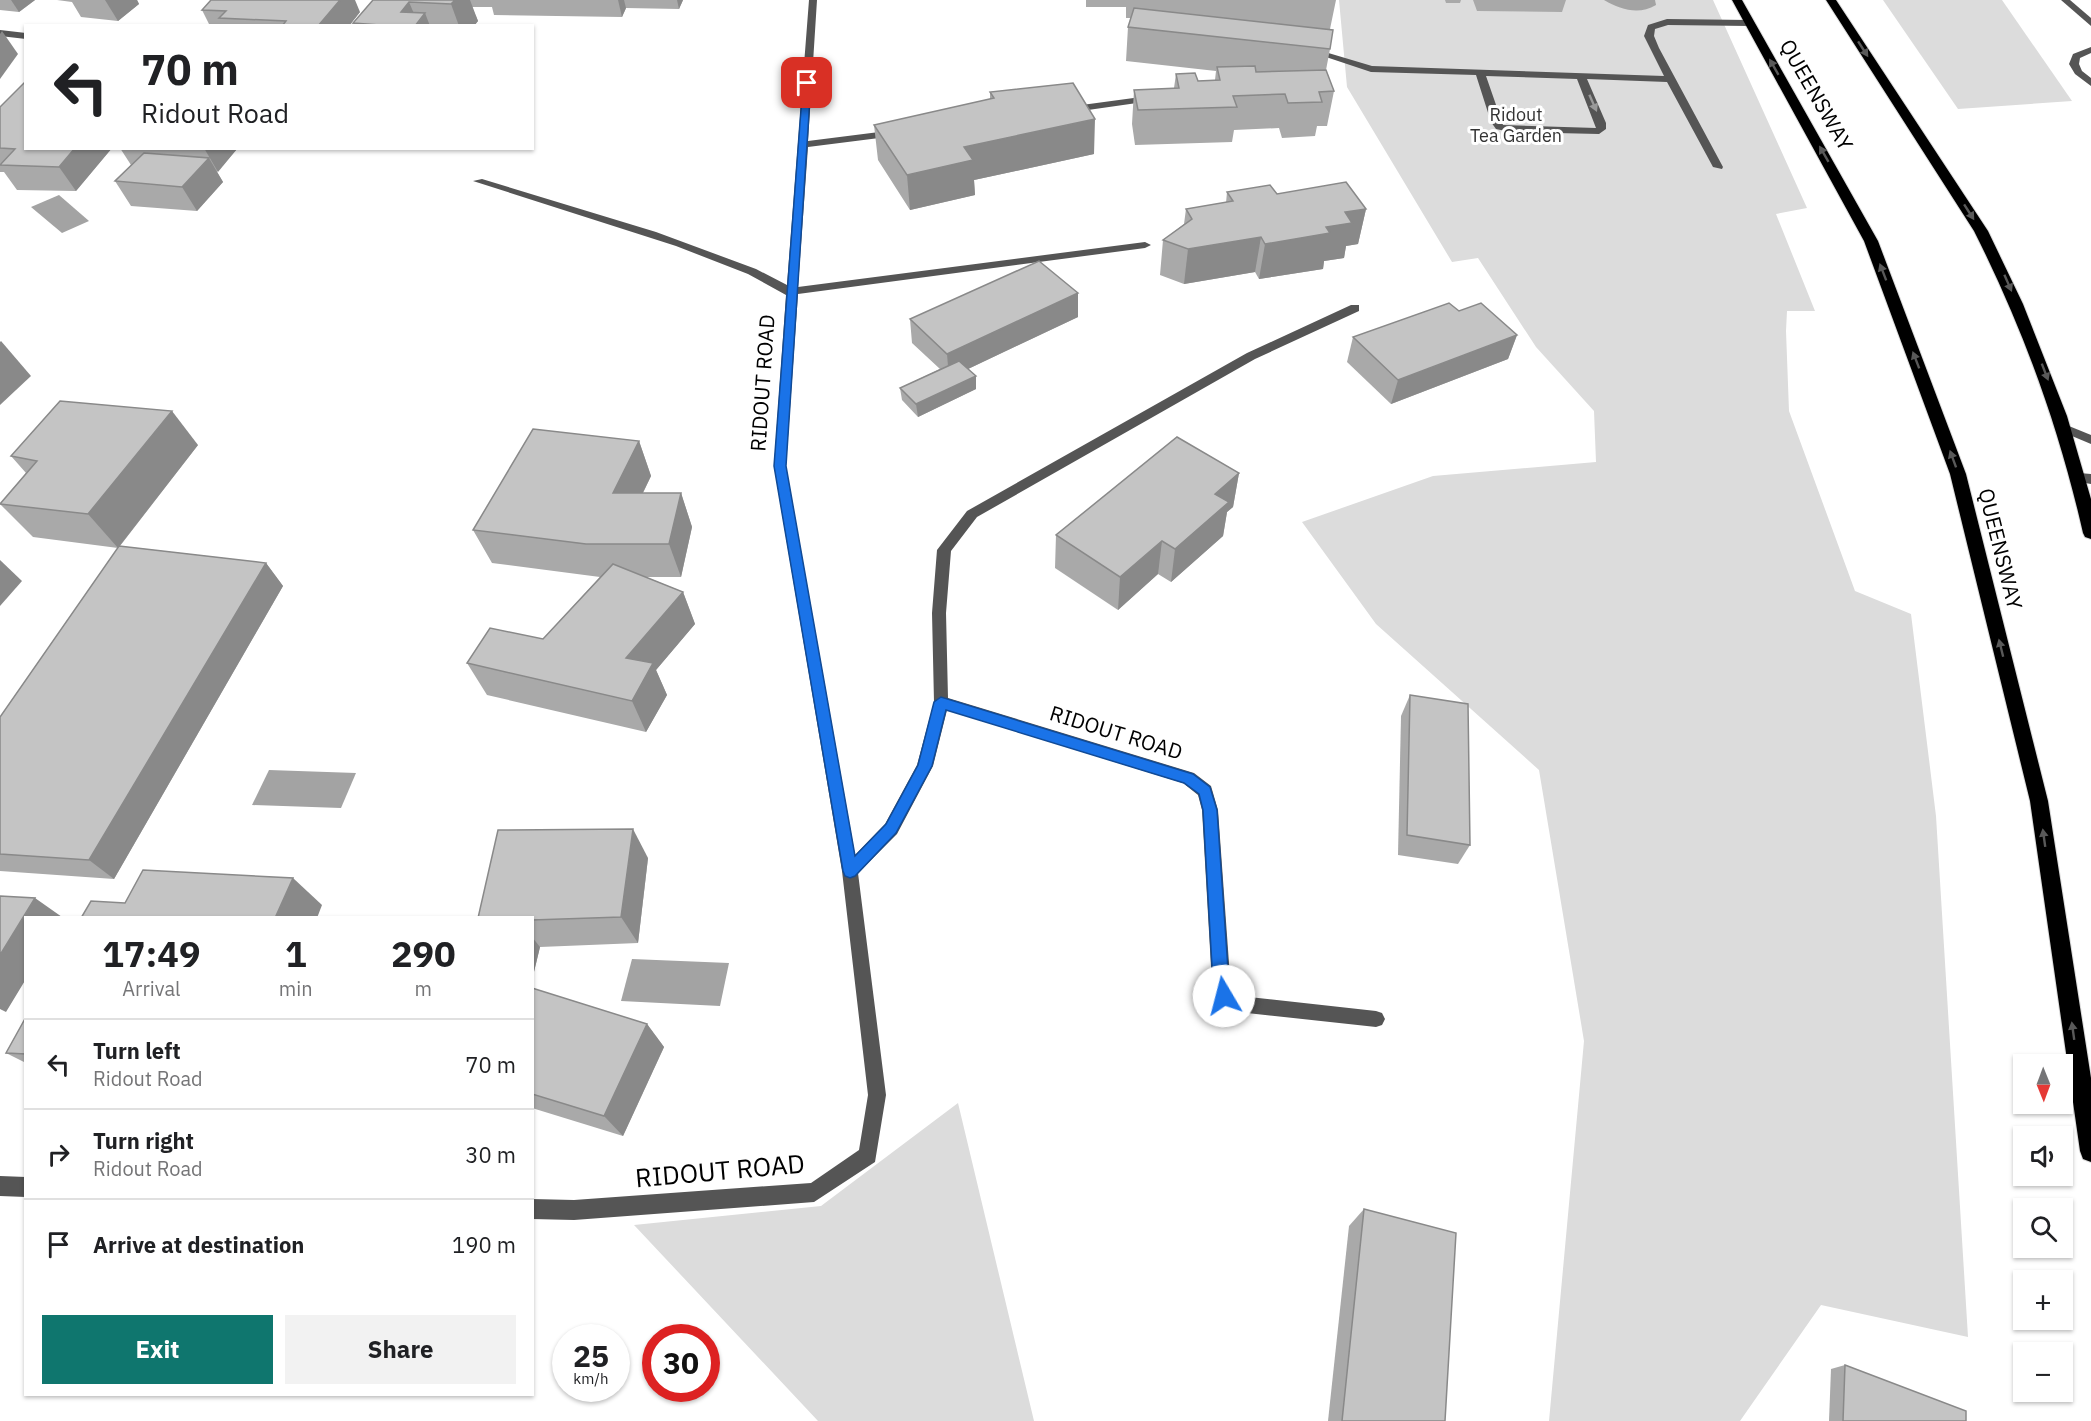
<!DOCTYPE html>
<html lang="en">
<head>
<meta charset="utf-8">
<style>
  body { margin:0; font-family:"IBM Plex Sans",sans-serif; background:#f2f2f2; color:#202124; height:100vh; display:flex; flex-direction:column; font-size:22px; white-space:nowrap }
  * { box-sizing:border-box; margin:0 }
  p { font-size:20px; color:#757577 }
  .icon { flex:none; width:33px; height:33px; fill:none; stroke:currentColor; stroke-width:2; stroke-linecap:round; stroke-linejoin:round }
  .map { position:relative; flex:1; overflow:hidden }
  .panel { position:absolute; left:24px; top:916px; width:510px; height:480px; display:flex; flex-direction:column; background:#fff; border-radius:0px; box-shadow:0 2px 4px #0004 }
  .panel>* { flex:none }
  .banner { position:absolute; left:24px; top:24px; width:510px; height:126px; border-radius:0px; box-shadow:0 2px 4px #0004; background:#fff; color:#202124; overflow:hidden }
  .needle { width:39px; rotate:179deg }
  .controls { position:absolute; left:2013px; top:1054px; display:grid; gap:12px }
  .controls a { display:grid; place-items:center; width:60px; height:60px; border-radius:0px; background:#fff; box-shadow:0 2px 4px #0004; font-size:30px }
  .speed { position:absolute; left:552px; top:1324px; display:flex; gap:12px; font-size:30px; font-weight:700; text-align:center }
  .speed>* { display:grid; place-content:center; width:78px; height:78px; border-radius:50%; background:#fff; box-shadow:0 2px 4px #0004; line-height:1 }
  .speed small { font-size:15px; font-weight:400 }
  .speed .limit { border:9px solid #d22; background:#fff; color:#111 }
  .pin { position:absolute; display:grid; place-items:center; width:51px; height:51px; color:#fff; margin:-26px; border-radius:12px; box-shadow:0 3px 9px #0006 }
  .me { position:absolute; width:66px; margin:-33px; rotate:352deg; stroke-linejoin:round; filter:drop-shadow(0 0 4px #0008) }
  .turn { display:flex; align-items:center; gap:21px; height:126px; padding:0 18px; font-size:27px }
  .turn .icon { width:78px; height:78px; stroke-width:2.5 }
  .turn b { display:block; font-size:42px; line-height:51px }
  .eta { display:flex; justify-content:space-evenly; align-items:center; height:102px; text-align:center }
  .eta b { font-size:36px; font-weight:800; line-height:42px }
  .cta { display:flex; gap:12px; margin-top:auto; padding:12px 18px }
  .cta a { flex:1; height:69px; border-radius:0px; background:#0f766e; color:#fff; font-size:24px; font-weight:800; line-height:69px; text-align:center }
  .cta a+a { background:#f2f2f2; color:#202124 }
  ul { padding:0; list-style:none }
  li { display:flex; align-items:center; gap:18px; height:90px; padding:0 18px; border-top:2px solid #e0e0e0 }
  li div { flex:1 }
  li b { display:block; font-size:22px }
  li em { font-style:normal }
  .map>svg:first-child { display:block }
  .green { fill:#dcdcdc }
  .water { fill:#a3a3a3 }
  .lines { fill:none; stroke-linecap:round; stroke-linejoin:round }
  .highway-casing { stroke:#dbdbdb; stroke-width:2 }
  .minor { fill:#555; fill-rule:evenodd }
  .highway { fill:#000; fill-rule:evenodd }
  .wall { fill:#a9a9a9 }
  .shaded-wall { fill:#898989 }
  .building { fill:#c4c4c4; stroke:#898989; stroke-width:1.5 }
  .oneway { fill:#595959 }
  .oneway2 { fill:#999 }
  .route { fill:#1a73e8; stroke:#114b97; stroke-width:1.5 }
  .labels { text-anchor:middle; stroke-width:6; stroke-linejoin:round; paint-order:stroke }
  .far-park-label { font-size:18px; fill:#333; stroke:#fff }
  .street-label { font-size:21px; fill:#000; stroke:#fff }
  .near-street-label { font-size:26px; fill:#000; stroke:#fff }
</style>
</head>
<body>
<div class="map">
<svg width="2091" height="1421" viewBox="0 0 2091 1421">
  <rect width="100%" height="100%" fill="#fff"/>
  <g class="green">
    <path d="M1339,0h374l94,208 -31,6 39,97h-28l-1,20 3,80 66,180 56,23 25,202 32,521 -147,-32 -81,116h-191l35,-380 -45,-271 -163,-146 -74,-102 131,-46 163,-14 -2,-51 -58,-64 -58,-89 -26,4 -105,-175z"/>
    <path d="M1883,0h119l70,101 -114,8z"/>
    <path d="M958,1103l76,318h-216l-184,-196 187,-19z"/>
  </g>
  <g class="water">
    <path d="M1604,0h51l1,5c-17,10 -35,5 -52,-5z"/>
    <path d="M59,195l30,26 -27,12 -31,-26z"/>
    <path d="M269,770l87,3 -15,35 -89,-3z"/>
    <path d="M632,959l97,4 -9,43 -99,-5z"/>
  </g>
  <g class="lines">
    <defs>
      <g id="highway">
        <path d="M1732,0h10l136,241 88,233 82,327 43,277v84l-8,-3 -3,-8 -50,-350 -80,-327 -86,-233z"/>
        <path d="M1826,0h10l152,231 35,73 44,112 24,83v40l-6,-2 -2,-4c-24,-106 -60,-205 -109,-302z"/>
      </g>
    </defs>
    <use href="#highway" class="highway-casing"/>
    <g class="minor">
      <path d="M809,0h8l-9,141 87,-11 5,3 -5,3 -87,11 -10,140 347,-45 6,3 -6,3 -347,46 -12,172 69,389 30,-31 32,-59 17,-63 -2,-89 5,-63 30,-39 280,-158 104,-48h8v6l-104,48 -278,158 -26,34 -5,62 2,85 246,75 17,13 7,24 13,181 9,5 136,15 6,2 3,6 -3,6 -6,2 -138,-15 -20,-10 -6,-18 -10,-174 -4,-15 -15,-12 -236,-73 -14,56 -36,68 -39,39 28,222 -11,67 -61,40 -240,18 -42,-1v-20l42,1 237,-17 48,-33 9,-55 -26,-224 -68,-405 12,-171 -38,-21 -72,-28 -203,-65 9,-2 174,53 100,37 31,16z"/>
      <path d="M2061,0h9l21,18v8z"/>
      <path d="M1667,19l82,1 5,3 -5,3 -81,-1 -13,4 -1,7 5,12 64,119 -1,2 -9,-2 -46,-85 -80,-3 19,44v6l-7,5 -89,-2 -14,-3 -5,-7 -15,-47 -105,-3 -51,-17 5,-3 47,14 292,10 -20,-40 4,-11zM1486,76l91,3 19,49 -93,-3z"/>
      <path d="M0,30l26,3v6l-26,-3z"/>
      <path d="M2091,47v6l-11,5 -1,6 3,7 9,7v8l-16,-12 -6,-10 4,-10z"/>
      <path d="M1141,97l3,1v4l-77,11 -5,-3 5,-3z"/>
      <path d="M2064,424l27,11v9l-31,-13 -2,-3 2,-3z"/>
      <path d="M2079,473l12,1v10l-17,-3 -2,-3z"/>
      <path d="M0,1176l26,1v20l-26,-1z"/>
    </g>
    <use href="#highway" class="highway"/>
  </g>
  <g class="wall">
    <path d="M0,0h35l-16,12 -19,-2z"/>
    <path d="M57,0h80l2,4 -21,17 -37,-4 -9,-15z"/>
    <path d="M367,0h316l-4,9 -53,-1 -4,9 -128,-2 -2,-8h-20l6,14 -4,5h-120l-1,-3 20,-23z"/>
    <path d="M1086,0h250l-6,29v20l-4,21 8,21 -7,35h-10l-2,10 -33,2 -3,-10 -45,2 -2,12 -97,3 -3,-21 2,-34 40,-2 2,-14 22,7 17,-1 1,-9 -90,-10 2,-34 3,-9h-5v-11h-40z"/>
    <path d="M1445,0h16l-1,3h-14z"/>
    <path d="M1473,0h93l-4,12 -85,-1z"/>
    <path d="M202,10l158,2 -11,14h-139z"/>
    <path d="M990,92l104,62 -120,26 1,15 -65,15 -32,-50 -4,-35 116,-26z"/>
    <path d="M0,107l26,41h86l-36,43 -59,-1 -13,-18h-4z"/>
    <path d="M120,148l117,1 -20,23 6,10 -26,29 -66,-5 -16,-25 16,-16z"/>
    <path d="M1227,192l50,2 89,15 -8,35 -12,2 -2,12 -20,3 -1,8 -64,10 -4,-7 -71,12 -24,-9 3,-35 21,-16 2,-15 40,-6z"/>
    <path d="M1078,293v24l-110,52 8,7v13l-58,28 -16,-17 -2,-12 40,-19 -28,-26 -2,-24z"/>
    <path d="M1459,311l58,24 -9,24 -117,45 -44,-42 6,-25z"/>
    <path d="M639,441l12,35 -8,17h38l11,34 -11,50h-35l37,15 12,32 -39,46 11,25 -21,37 -159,-37 -20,-32 76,-24 57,-62 -108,-14 -19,-33z"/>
    <path d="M198,445l-78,101 146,17 17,23 -169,293 -114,-8v-154l118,-169 -85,-11 -33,-33 26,-31 -15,-17z"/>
    <path d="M1239,473l-6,34 -6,5 -4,24 -52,46 -13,-8 -40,36 -63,-42 1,-33z"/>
    <path d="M1410,695l60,150 -12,19 -60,-9 3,-139z"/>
    <path d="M648,858l-10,85 -98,4 -8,33v-62z"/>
    <path d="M532,988l115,36 17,23 -41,89 -91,-28z"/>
    <path d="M26,1017v46l-20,-10z"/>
    <path d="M1364,1209l81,212h-117l21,-195z"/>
    <path d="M1845,1365l121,56h-137l2,-52z"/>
  </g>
  <g class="shaded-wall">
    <path d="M11,0h24l-16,12z"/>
    <path d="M105,0h32l2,4 -21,17z"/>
    <path d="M340,0h15l5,12 -11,14h-31z"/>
    <path d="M455,0h15l8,21 -4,5h-15l-8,-22z"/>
    <path d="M618,0h6l2,8 -4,9z"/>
    <path d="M677,0h6l-4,9z"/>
    <path d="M409,2l9,21 7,-10 5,13h-23l-6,-14z"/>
    <path d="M2,31l16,23 -18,25v-45z"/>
    <path d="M1095,119l-1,35 -120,26 1,15 -65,15 -3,-35 57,-28z"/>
    <path d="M75,148h37l-36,43 -17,-24z"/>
    <path d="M204,148h32l1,1 -19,23z"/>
    <path d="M209,158l14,24 -26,29 -15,-24z"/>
    <path d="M1366,209l-8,35 -12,2 -2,12 -20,3 -1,8 -64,10 6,-35 61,-17 19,-15z"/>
    <path d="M1261,237l-6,35 -71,12 4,-35z"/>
    <path d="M1078,293v24l-129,61 -2,-24z"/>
    <path d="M1517,335l-9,24 -117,45 7,-24z"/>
    <path d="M1,341l30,35 -31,29v-63z"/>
    <path d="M976,376v13l-58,28 -2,-13z"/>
    <path d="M172,411l26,34 -80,103 -30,-34z"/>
    <path d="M639,441l12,35 -25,51 -13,-34z"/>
    <path d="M1239,473l-6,34 -6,5 -4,24 -52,46 4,-33 40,-55z"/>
    <path d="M681,493l11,34 -11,50 -12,-33z"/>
    <path d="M1162,541l-4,33 -40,36 2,-33z"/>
    <path d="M0,560l22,21 -22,25z"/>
    <path d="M266,563l17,23 -169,293 -25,-19z"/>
    <path d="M683,592l12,32 -39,46 11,25 -21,37 -14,-31 -6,-43z"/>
    <path d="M633,829l15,29 -10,85 -17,-26z"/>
    <path d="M293,878l29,27 -5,13h-42z"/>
    <path d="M35,898l27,19v1h-36v61l-20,33 -6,-3v-54z"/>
    <path d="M532,937l8,10 -8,33z"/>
    <path d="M647,1024l17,23 -41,89 -19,-20z"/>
  </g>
  <g class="building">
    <path d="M211,0h129l-22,26h-36l4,-5 -67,-3 7,-7 -24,-1z"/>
    <path d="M373,0h82l-4,4 -42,-2 -8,10 24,1 -10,13h-22l-40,-3z"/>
    <path d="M1134,8l199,22 -3,19 -202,-22z"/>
    <path d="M1255,66l1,6 70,-2 8,21 -15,1 3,10 -34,1 -3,-9 -52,2 4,11 -99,3 -4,-20 45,-2 -3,-14 19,-1 3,8 22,-1 -3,-13z"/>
    <path d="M26,81v67h49l-16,19 -59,-2 15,-16 -15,-1v-41z"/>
    <path d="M1073,83l22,36 -131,28 9,13 -66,15 -33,-50 120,-27 -4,-6z"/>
    <path d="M144,153l65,5 -27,29 -67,-6z"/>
    <path d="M1346,182l20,27 -21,3 7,11 -26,4 4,6 -65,11 -4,-7 -73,12 -25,-9 29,-21 -6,-10 47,-8 -6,-9 43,-7 7,9z"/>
    <path d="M1039,261l39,32 -131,61 -37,-35z"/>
    <path d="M1449,303l10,8 22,-8 36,32 -119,45 -45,-43z"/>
    <path d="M959,361l17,15 -60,28 -16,-16z"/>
    <path d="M60,401l112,10 -84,103 -88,-10 37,-43 -26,-5z"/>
    <path d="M533,429l106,12 -26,52h68l-12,51h-83l-113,-14z"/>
    <path d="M1177,437l62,36 -24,21 14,8 -54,47 -13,-8 -42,36 -64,-42z"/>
    <path d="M119,546l147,17 -177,297 -89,-6v-137z"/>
    <path d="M613,564l70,28 -57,66 27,5 -21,38 -165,-38 23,-35 53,11z"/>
    <path d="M1410,695l58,9 2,141 -63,-10z"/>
    <path d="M633,829l-12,88 -89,3v-2h-54l20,-88z"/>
    <path d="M143,870l150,8 -18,40h-194l10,-17 34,2z"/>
    <path d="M0,896l35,2 -35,57z"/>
    <path d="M532,988l115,36 -43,92 -72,-22z"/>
    <path d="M26,1017v37l-20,-1z"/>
    <path d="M1364,1209l92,24 -11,188h-103z"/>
    <path d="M1845,1365l121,46v10h-123z"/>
  </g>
  <defs><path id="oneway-solid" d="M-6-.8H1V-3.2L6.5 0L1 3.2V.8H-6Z" transform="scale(1.5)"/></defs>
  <g class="oneway">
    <use href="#oneway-solid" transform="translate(1863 49) rotate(57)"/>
    <use href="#oneway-solid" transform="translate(1774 67) rotate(-120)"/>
    <use href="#oneway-solid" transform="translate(1824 154) rotate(-120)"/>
    <use href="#oneway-solid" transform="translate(1969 212) rotate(57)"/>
    <use href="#oneway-solid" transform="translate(1883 272) rotate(-111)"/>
    <use href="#oneway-solid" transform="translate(2008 283) rotate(66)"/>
    <use href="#oneway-solid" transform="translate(1916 360) rotate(-111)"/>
    <use href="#oneway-solid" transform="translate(2045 372) rotate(69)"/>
    <use href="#oneway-solid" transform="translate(1953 459) rotate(-110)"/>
    <use href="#oneway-solid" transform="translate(2001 648) rotate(-104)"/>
    <use href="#oneway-solid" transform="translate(2044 838) rotate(-98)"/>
    <use href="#oneway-solid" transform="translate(2073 1031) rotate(-98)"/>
  </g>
  <use class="oneway2" href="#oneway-solid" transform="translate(1593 103) rotate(66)"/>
  <path class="route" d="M807,80l4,3 -25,383 69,390 31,-32 32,-59 16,-63 7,-5 252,77 17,13 7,23 12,174 3,12 -2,6 -6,2 -5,-2 -6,-18 -10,-174 -4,-16 -15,-11 -238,-73 -14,56 -36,67 -41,43 -5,2 -5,-2 -2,-5 -69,-405 29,-383z"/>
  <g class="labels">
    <g class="far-park-label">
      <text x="1516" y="121">Ridout<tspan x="1516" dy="21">Tea Garden</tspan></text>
    </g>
    <g class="street-label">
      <text transform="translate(1816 95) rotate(60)" y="7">QUEENSWAY</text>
      <text transform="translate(763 383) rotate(-86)" y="7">RIDOUT ROAD</text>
      <text transform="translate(2000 549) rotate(76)" y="7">QUEENSWAY</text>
      <text transform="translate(1116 733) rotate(17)" y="7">RIDOUT ROAD</text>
    </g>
    <g class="near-street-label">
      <text transform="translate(720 1171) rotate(-5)" y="9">RIDOUT ROAD</text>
    </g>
  </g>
</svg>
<div class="controls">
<a><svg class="needle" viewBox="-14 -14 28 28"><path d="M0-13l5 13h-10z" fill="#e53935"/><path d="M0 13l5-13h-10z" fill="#757577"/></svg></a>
<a><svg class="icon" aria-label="sound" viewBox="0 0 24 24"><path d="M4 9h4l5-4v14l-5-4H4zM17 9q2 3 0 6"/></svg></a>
<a><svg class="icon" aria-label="search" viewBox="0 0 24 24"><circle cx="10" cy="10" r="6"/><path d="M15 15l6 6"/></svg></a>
<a>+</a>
<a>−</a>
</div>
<div class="speed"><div>25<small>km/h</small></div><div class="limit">30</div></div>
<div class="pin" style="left:807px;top:83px;background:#d93025"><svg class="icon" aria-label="arrive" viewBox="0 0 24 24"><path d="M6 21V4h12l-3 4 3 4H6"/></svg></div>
<svg class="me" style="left:1224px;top:996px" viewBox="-20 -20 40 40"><circle r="19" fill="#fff"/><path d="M0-13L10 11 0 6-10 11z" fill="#1a73e8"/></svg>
<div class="banner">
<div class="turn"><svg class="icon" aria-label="left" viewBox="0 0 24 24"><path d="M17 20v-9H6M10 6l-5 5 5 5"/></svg><div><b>70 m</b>Ridout Road</div></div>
</div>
<section class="panel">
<div class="eta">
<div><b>17:49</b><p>Arrival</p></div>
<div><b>1</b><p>min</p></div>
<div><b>290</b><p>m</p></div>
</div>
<ul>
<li><svg class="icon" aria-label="left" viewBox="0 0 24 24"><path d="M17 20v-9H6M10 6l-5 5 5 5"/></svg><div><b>Turn left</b><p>Ridout Road</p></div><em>70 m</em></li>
<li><svg class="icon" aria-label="right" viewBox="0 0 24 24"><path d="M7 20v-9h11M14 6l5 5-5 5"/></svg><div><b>Turn right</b><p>Ridout Road</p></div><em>30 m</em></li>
<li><svg class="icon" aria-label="arrive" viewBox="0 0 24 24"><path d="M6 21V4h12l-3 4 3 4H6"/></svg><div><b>Arrive at destination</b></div><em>190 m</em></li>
</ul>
<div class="cta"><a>Exit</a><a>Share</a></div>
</section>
</div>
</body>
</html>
